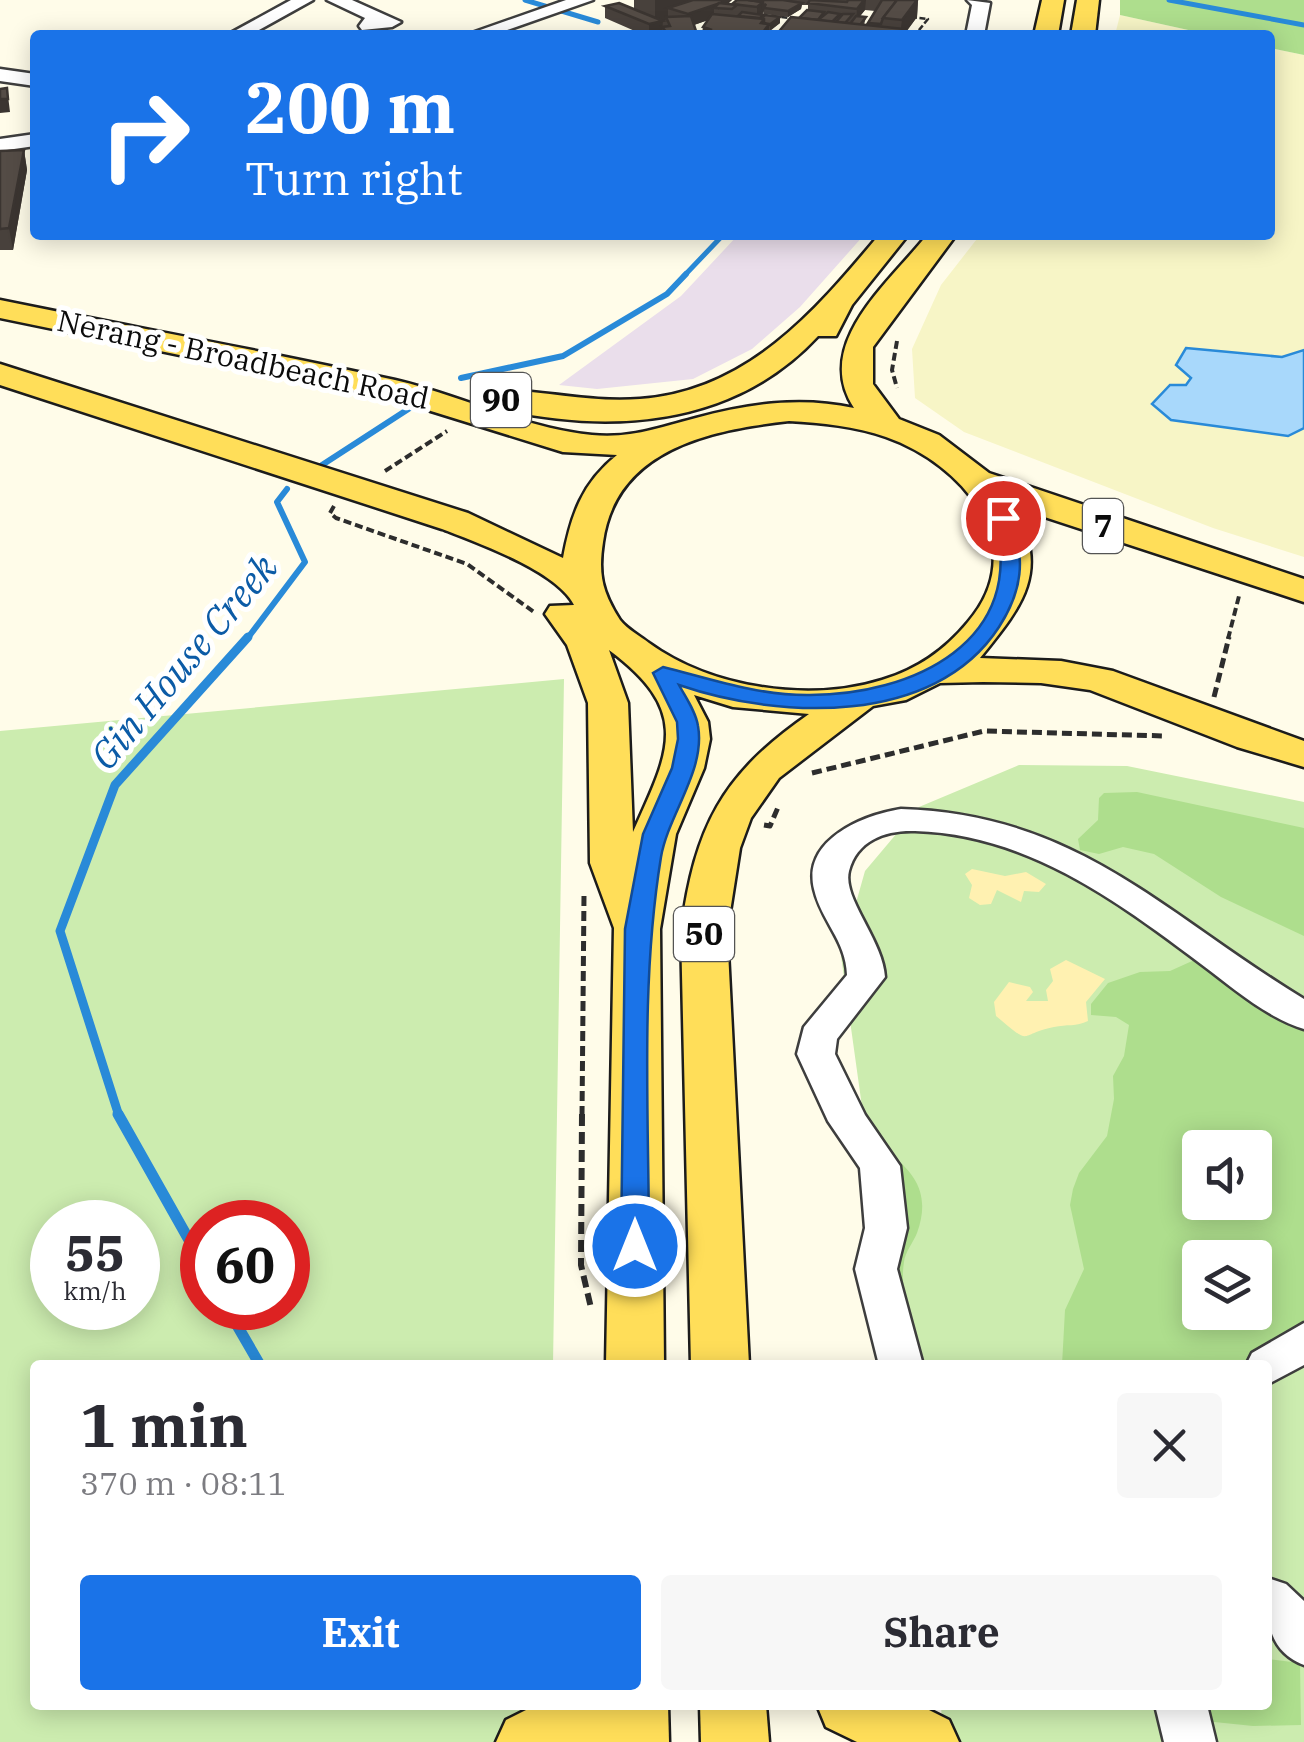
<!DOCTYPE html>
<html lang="en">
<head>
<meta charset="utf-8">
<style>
  body { margin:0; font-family:"IBM Plex Serif",serif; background:#f7f7f7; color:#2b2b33; height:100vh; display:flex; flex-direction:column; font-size:38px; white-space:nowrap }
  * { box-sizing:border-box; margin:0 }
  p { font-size:32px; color:#7c7c81 }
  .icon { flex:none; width:55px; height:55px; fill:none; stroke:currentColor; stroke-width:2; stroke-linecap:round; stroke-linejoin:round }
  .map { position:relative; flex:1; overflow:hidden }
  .sheet { position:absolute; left:30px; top:1360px; width:1242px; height:350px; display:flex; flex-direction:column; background:#fff; border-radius:10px; box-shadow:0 5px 25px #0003 }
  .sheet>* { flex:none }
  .top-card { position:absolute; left:30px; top:30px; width:1245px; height:210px; border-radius:10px; box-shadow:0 5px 25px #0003; background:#1a73e8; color:#fff; overflow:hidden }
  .controls { position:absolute; left:1182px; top:1130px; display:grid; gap:20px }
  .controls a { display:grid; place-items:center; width:90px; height:90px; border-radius:10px; background:#fff; box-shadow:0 5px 25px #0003; font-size:50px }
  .speed { position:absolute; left:30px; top:1200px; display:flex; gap:20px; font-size:50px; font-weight:700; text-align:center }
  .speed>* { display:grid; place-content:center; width:130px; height:130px; border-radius:50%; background:#fff; box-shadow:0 5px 25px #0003; line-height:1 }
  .speed small { font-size:25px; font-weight:400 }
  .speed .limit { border:15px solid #d22; background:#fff; color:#111 }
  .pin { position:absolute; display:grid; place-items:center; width:85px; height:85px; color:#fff; margin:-42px; border:5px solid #fff; border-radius:50%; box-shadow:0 2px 10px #0007 }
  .me { position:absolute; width:110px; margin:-55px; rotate:0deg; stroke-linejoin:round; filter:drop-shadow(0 0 8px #0008) }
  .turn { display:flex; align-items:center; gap:35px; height:210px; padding:0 50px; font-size:45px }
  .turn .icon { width:130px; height:130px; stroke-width:2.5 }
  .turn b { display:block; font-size:70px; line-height:85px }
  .round { display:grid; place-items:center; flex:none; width:105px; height:105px; border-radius:10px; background:#f7f7f7 }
  .overview { display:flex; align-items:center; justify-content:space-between; height:170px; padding:0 50px }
  h1 { font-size:60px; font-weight:700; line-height:75px }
  .primary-button { display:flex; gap:20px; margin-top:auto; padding:20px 50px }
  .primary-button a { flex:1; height:115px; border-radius:10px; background:#1a73e8; color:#fff; font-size:40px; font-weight:700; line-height:115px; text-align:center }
  .primary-button a+a { background:#f7f7f7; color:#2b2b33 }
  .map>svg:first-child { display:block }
  .industrial { fill:#eadeeb }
  .farmland { fill:#f7f5c6 }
  .green { fill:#ccecaf; fill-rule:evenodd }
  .forest { fill:#aede8d; fill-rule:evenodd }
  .sand { fill:#fff1b1 }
  .water { fill:#a8d8fb; stroke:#298ad8; stroke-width:2.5 }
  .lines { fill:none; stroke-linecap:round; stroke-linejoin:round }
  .stream-far3 { stroke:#298ad8; stroke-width:5 }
  .stream-far2 { stroke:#298ad8; stroke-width:6 }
  .stream-far1 { stroke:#298ad8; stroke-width:9 }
  .stream { stroke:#298ad8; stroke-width:11 }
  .minor-casing { stroke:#3e3e3e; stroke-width:5 }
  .major-casing { stroke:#1c1c1c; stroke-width:5 }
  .path-far3 { stroke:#2d2d2d; stroke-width:2.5; stroke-dasharray:6 2.5; stroke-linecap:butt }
  .path-far2 { stroke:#2d2d2d; stroke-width:4; stroke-dasharray:8 4; stroke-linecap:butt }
  .path-far1 { stroke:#2d2d2d; stroke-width:5; stroke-dasharray:10 5; stroke-linecap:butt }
  .path { stroke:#2d2d2d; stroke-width:6; stroke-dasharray:12 6; stroke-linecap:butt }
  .minor { fill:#fff; fill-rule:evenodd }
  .major { fill:#ffde59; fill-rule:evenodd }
  .wall { fill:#48413c; fill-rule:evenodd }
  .shaded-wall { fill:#3b3531 }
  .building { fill:#544c46; stroke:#3b3531; stroke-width:2.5 }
  .route { fill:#1a73e8; stroke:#114b97; stroke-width:2.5 }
  .labels { text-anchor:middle; stroke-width:10; stroke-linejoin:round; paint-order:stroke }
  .far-street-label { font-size:30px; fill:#0b0b0b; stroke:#fff }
  .shield { fill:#fff; stroke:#545454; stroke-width:2.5 }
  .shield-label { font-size:32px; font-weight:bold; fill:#0b0b0b }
  .water-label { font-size:38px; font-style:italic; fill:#0b5ba6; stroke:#fff }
</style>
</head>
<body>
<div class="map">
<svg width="1304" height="1742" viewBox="0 0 1304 1742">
  <rect width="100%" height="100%" fill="#fffce9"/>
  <path class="industrial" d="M738,235h126l-64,72 -48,42 -59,30 -96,10 -38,-4 122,-89z"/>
  <g class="farmland">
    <path d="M1120,15l91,20h-96z"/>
    <path d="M1270,48l34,7v502l-91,-29 -249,-96 -49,-34 -3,-49 29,-64 39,-50h290z"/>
  </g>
  <g class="green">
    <path d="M564,679l-11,686h-518v340h506l-2,37h-539v-1011zM52,1222h86v86h-86zM202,1222h86v86h-86z"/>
    <path d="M1019,765l108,1 177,36v940h-361l-2,-37h327v-340h-370l-57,-409 24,-85 54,-64zM1200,1148h55v54h-55zM1200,1258h55v54h-55z"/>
  </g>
  <g class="forest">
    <path d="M1120,0h184v55l-34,-7v-13h-59l-91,-20z"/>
    <path d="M1137,792l167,36v108l-83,-39 -67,-43 -31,-7 -24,7 -19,-4 -2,-11 20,-19 1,-22 5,-5z"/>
    <path d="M1201,957l103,68v304l-52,36h-190l3,-55 19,-41 -14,-64 3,-16 6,-16 28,-37 7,-37 -1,-23 11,-20 5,-31 -13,-8 -25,-2v-11l17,-21 32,-11 30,-1zM1200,1148h55v54h-55zM1200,1258h55v54h-55z"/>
    <path d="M889,1153c29,22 41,44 28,80 -4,10 -12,19 -13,29 -5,31 8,64 15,93l-17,-7z"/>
    <path d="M1268,1659l32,4 1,62 -48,1 -58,-6 -2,-15h75z"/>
  </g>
  <g class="sand">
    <path d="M972,869l33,7 21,-4 20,12 -7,8 -15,-1 -3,11 -24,-12 -6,14 -11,1 -11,-7 3,-13 -7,-11z"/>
    <path d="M1066,960l39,19 -19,23 2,19c-12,6 -21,3 -34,6 -37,7 -20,21 -58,-11l-2,-14 15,-20 21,5 3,5 -7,9h22l-2,-11 7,-9 -3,-12z"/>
  </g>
  <path class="water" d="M1186,348l96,9 22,-7v78l-16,8 -117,-16 -19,-16 18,-19h16l5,-7 -15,-13z"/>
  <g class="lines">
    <g class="stream-far3">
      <path d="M525,0l73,22"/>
      <path d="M1169,0l135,25"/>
      <path d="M683,277l40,-42"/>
    </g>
    <g class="stream-far2">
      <path d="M461,378l102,-22 104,-62 19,-20"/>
      <path d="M322,465l91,-59"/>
      <path d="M247,639l58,-77 -28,-60 10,-13"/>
    </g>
    <path class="stream-far1" d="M119,1116l-59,-185 55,-146 133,-148"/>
    <g class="stream">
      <path d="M118,1114l84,149"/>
      <path d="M227,1308l33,57"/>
    </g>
    <defs>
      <g id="minor">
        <path d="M291,0h22l-63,35h-23z"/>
        <path d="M327,0h25l49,22 -9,5 -30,3 -3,-4 6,-8z"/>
        <path d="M566,0h27l-100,35h-27z"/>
        <path d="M967,0l23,3 -6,32h-18l6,-30z"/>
        <path d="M0,69l35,5v12l-35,-5z"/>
        <path d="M35,134v12l-35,5v-12z"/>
        <path d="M901,809c177,5 263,105 403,190v30c-37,-11 -72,-42 -103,-65 -85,-64 -175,-130 -286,-133 -29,-1 -58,9 -66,40 -7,27 34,69 36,106l-48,62 -2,15 30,61 35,51 7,62 -10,41 26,96h-44l-24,-96 10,-41 -5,-60 -32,-47 -31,-67 7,-27 43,-52c-1,-35 -26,-54 -33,-86 -12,-50 50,-74 87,-80z"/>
        <path d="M1304,1323v42l-36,19v-19h-22l6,-12z"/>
        <path d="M1268,1578l18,6 18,17v64c-39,-15 -38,-51 -36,-87z"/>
        <path d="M1155,1705h52l9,37h-52z"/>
      </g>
      <g id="major">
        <path d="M1042,0h22l-6,35h-24z"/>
        <path d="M1077,0h22l-4,35h-24z"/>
        <path d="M879,235h29l-56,70 -16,31h-18c-86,93 -214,99 -331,70l-4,-7c5,-8 9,-10 19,-9 46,1 90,13 138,9 107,-8 174,-86 239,-164z"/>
        <path d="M927,235h29l-83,112v37l26,35 40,16 50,38 315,106v23l-290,-95c37,66 7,100 -34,151l81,3 52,10 191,70v26l-67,-20 -147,-57 -49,-7 -58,-1 -43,1 -34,17 -33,6 -94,72 -28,40 -11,30 -13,83 22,434h-58l-10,-434c14,-104 40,-156 128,-217l-76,-7 -39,-12 14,27 2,17 -6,29 -28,66 -16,95 4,436h-58l8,-437 -24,-65 -2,-160 -21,-58 -22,-31 5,-8 24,-1c-17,-34 -96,-62 -132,-76l-442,-144v-21l468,149 95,45c8,-43 19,-75 54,-103l-54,-3 -174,-54 -389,-80v-18c132,27 264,51 395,80 66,15 130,49 197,55 38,4 69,-8 104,-17 52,-14 104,-22 158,-10 -42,-64 35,-125 73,-173zM789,421c33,2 66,5 97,16 77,27 147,109 82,185 -23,28 -50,47 -86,58 -73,23 -171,8 -233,-37 -9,-7 -22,-14 -29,-23 -18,-28 -22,-46 -17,-78 13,-93 107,-112 186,-121zM609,650c83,62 61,100 24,182l-5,-129z"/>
        <path d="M536,1705h132l1,37h-173l10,-22z"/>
        <path d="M700,1705h66l3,37h-68z"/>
        <path d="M817,1705h102l30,15 10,22h-102l-31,-15z"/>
      </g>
    </defs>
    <use href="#minor" class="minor-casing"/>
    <use href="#major" class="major-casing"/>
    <g class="path-far3">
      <path d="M773,16l24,3"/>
      <path d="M911,17l17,2 -13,16"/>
    </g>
    <g class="path-far2">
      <path d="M897,341l-5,29 5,18"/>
      <path d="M385,471l62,-40"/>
      <path d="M334,506l-4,7 6,5 131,46 67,48"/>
      <path d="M1228,639l11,-43"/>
    </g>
    <g class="path-far1">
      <path d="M1214,697l15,-60"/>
      <path d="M812,773l172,-42 182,5"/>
      <path d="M764,825l6,1 9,-21"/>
      <path d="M582,1116l2,-221"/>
    </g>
    <path class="path" d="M582,1114l-1,151 10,43"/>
    <use href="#minor" class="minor"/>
    <use href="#major" class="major"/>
  </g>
  <g class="wall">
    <path d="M634,0h98l-4,4h4l5,-4h181l-1,17 -13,17 -105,-16 9,-8v-5h-6l-1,4 -13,8 -24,-3v-3l-1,7 17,-1v6l-11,8v4h-67l1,-8 5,-7 -14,5 2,10h-34v-2l-18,2 -39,-17v-12l29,3zM865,10l10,1 -8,14h-3l2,-8 -6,-1z"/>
    <path d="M24,150l3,20 -14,80h-13v-99z"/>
  </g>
  <g class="shaded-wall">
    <path d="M655,0h33l-2,14 -18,-6v11l-13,4z"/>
    <path d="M718,0h14l-3,2 -1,7 -8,-1 -2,2v-2h-4v10l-26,9v-13z"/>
    <path d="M864,0h2l-1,10 -9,11 1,-12z"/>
    <path d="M918,0l-1,17 -13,18h-4l2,-15z"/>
    <path d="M763,2l3,2 -2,7 -7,8v-12z"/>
    <path d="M802,3l-1,6 -13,8v-6z"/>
    <path d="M780,17v6l-10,8v-6z"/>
    <path d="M663,21l-1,12 -13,2v-11z"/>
    <path d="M769,24v11h-8z"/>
    <path d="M7,88l3,24 -10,1v-14z"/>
    <path d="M24,150l3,20 -14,80 -4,-22z"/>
  </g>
  <g class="building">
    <path d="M688,0h41l-41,14 -20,-6 22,-7z"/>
    <path d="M737,0h11l15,2 -6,5 -25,-3z"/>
    <path d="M748,0h35l19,3 -14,8 -24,-3 2,-4 -3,3v-5z"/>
    <path d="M810,0l37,2 1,-2h16l-7,9 -49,-6z"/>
    <path d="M882,0h15l-14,18 -2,6 -13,-1z"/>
    <path d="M897,0h20l-15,20 -19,-2z"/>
    <path d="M619,3l44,18 -14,3 -44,-18z"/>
    <path d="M719,3l18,2 -5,4 -18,-1z"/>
    <path d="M807,10l17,2 -6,8 -19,-2z"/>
    <path d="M742,12l21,3 -3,3 -22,-2z"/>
    <path d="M828,12l12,2 -8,8 -14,-2z"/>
    <path d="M712,14l52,5 -3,4 8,1 -8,11h-59l2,-5h8l-9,-3z"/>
    <path d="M843,14h10l-8,9 -9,-1z"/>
    <path d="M765,15l15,2 -11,8v-1l-5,-1v-4l-2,-1z"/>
    <path d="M691,16l5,15 -1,4h-26l-7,-8 8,-1 -4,-9z"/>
    <path d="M856,16l10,1 -6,8 -10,-1z"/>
    <path d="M791,17l113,12 -4,6h-124z"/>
    <path d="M7,88l1,11h-8v-10z"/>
    <path d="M24,150l-15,78 -9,1v-78z"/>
  </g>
  <path class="route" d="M1003,512l9,6c13,41 11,72 -13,109 -65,100 -221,92 -320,58 7,13 17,27 19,41 8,44 -30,89 -37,131 -21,128 -12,260 -12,389l-14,10 -10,-3 -4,-7 4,-317 18,-95 29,-66 6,-29 -1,-17 -24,-49 10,-6c48,12 93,28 144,28 105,1 223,-54 187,-177z"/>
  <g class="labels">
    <g class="far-street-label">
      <text transform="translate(243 360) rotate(12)" y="10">Nerang - Broadbeach Road</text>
    </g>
    <g class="shield">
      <rect x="471" y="373" width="60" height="54" rx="8"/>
      <rect x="1083" y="499" width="40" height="54" rx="8"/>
      <rect x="674" y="907" width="60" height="54" rx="8"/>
    </g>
    <g class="shield-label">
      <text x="501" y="411">90</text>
      <text x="1103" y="537">7</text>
      <text x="704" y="945">50</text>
    </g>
    <g class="water-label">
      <text transform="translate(184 662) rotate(-50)" y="13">Gin House Creek</text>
    </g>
  </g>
</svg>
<div class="controls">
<a><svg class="icon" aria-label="sound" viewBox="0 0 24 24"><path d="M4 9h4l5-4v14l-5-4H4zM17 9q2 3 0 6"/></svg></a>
<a><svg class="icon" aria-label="layers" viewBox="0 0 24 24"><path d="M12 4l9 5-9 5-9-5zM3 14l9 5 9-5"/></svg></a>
</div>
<div class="speed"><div>55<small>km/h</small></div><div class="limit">60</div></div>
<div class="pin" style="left:1003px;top:518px;background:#d93025"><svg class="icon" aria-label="arrive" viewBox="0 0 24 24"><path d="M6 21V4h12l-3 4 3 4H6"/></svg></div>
<svg class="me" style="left:635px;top:1246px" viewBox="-20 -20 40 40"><circle r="17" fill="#1a73e8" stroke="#fff" stroke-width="3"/><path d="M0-11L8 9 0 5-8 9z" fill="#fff"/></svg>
<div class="top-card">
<div class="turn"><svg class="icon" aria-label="right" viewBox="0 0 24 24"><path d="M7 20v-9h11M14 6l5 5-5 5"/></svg><div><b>200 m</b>Turn right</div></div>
</div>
<section class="sheet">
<div class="overview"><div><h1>1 min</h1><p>370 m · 08:11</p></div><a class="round"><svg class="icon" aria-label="close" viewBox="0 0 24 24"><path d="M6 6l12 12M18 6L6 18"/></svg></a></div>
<div class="primary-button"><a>Exit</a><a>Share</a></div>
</section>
</div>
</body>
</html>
